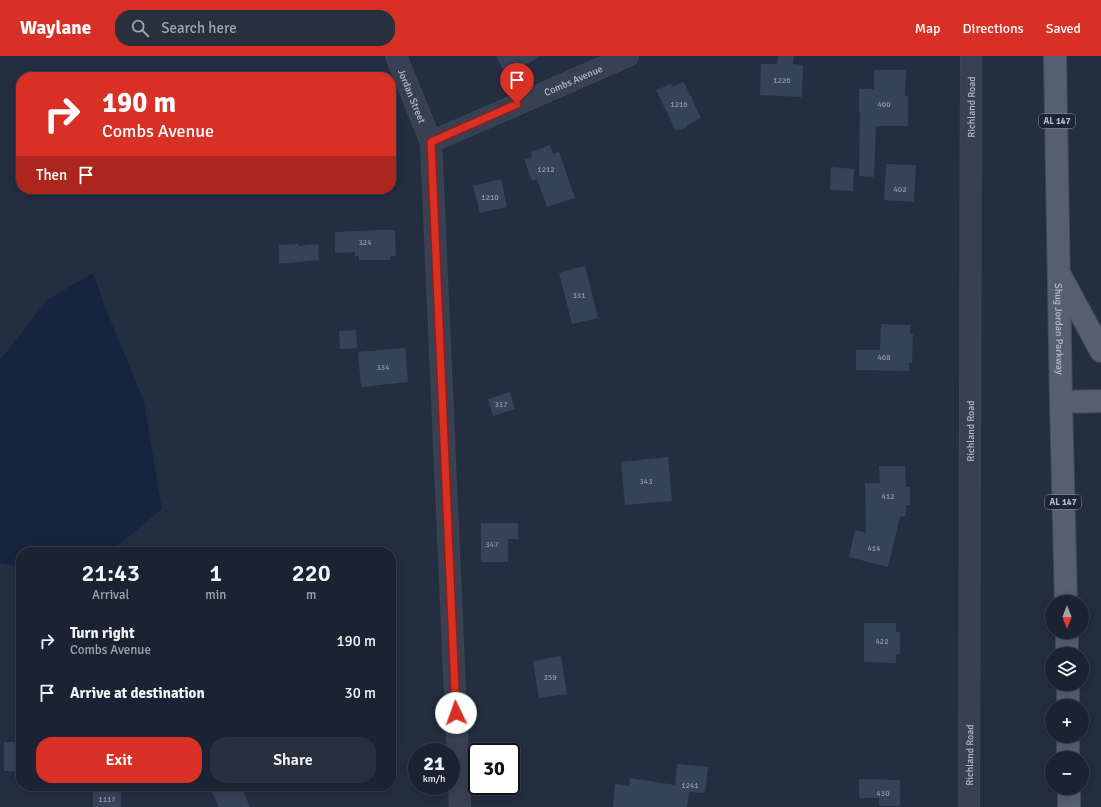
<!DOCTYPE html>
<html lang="en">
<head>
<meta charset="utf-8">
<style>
  body { margin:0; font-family:Signika,sans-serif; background:#282f3d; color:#f1f3f6; height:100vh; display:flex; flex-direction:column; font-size:15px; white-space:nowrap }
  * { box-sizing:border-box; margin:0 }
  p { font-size:13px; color:#a0a4ab }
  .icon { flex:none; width:22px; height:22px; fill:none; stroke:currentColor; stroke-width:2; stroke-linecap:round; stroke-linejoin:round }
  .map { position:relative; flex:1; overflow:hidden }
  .side { position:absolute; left:16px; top:491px; width:380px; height:244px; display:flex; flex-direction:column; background:#1b2231; border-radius:16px; box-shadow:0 2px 10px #0003,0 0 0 1px #393f4d }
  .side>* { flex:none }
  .banner { position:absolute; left:16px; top:16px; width:380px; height:122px; border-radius:16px; box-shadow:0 2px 10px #0003,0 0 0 1px #393f4d; background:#d93025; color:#fff; overflow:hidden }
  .needle { width:26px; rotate:180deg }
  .buttons { position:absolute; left:1045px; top:539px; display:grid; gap:8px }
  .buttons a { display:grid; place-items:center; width:44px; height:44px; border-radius:50%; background:#1b2231; box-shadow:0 2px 10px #0003,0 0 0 1px #393f4d; font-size:20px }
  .speed { position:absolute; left:408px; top:687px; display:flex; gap:8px; font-size:20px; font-weight:700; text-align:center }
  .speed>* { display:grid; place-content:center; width:52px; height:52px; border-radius:50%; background:#1b2231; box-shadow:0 2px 10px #0003,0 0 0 1px #393f4d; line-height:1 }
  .speed small { font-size:10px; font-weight:400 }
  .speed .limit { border:2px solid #111; border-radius:6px; background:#fff; color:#111 }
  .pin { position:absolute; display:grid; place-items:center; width:34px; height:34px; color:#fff; margin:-41px -17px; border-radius:50% 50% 50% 0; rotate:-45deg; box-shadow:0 0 4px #0007 }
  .pin .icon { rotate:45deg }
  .me { position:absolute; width:44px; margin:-22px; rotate:357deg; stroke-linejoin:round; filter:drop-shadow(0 0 3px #0008) }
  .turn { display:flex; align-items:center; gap:14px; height:84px; padding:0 20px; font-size:18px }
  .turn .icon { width:52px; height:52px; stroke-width:2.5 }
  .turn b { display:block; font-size:28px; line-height:34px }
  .then { display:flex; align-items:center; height:38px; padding:0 20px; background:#0003; gap:8px; font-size:15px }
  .eta { display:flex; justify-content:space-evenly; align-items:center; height:68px; text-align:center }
  .eta b { font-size:24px; font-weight:600; line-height:28px }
  .button { display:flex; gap:8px; margin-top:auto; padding:8px 20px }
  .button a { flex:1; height:46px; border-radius:16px; background:#d93025; color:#fff; font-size:16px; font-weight:600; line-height:46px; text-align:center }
  .button a+a { background:#282f3d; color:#f1f3f6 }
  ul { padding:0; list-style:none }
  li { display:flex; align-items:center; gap:12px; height:52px; padding:0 20px }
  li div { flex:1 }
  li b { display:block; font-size:15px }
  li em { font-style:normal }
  header { display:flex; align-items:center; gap:24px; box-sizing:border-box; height:56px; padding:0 20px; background:#d93025; color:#fff }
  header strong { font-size:19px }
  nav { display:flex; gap:22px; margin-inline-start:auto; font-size:14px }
  .search { width:280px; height:36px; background:#282f3d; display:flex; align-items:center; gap:10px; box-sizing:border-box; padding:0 14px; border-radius:16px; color:#a0a4ab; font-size:15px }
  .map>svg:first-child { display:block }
  .water { fill:#162440 }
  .building { fill:#364257 }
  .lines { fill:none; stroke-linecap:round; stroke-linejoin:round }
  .minor-casing { stroke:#424a5a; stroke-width:22 }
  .primary-casing { stroke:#424a5a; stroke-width:24 }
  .minor { stroke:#384151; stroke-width:21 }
  .primary { stroke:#565f71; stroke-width:22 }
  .route-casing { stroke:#8d1f18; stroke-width:10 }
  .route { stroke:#d93025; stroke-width:7 }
  .labels { text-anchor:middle; stroke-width:4; stroke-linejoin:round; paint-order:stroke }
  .number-label { font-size:8px; fill:#939cac }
  .shield { fill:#1d2536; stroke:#878f9e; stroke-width:1 }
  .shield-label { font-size:9px; font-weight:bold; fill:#b5bccb }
  .street-label { font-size:10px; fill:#b5bccb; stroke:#1d2536 }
</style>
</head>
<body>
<header>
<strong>Waylane</strong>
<div class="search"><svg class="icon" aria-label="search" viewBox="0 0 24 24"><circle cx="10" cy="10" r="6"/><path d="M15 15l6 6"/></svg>Search here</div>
<nav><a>Map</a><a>Directions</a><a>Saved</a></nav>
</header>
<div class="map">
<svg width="1101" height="751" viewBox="0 0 1101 751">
  <rect width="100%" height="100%" fill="#242e41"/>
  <path class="water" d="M93,217l14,39 37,89 18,108 -52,43h-89v14l-21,-3v-203l47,-60z"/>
  <g class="building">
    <path d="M496,0h45l-35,19z"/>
    <path d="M778,0h16l-1,8 10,1 -1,32 -42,-2 1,-31h16z"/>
    <path d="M874,14h32l-1,26h3v30h-32l-2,51 -15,-1 1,-64h-1v-23h15z"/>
    <path d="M684,26l17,36 -14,7v2l-11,4 -20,-41 15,-6 1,3z"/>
    <path d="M550,89l3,9 6,-2 16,46 -28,9 -10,-28 -5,2 -8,-22 8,-2 -1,-5z"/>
    <path d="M886,108l30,1 -2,37 -30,-2z"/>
    <path d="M831,111l23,2 -1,22 -23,-1z"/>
    <path d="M501,123l6,28 -27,6 -7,-27z"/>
    <path d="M379,174h16l1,26h-6v4h-31v-4h-4v-4l-20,1v-21z"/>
    <path d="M298,188v2l20,-2 1,16 -30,3h-10v-18z"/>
    <path d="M585,210l13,52 -26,6 -13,-51z"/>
    <path d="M881,268l29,1v9h3l-1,29h-3v8l-53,-1v-20h24z"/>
    <path d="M356,274l1,18 -17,1 -1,-18z"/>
    <path d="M405,292l3,34 -47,5 -3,-35z"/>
    <path d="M510,336l5,17 -22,7 -5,-17z"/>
    <path d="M668,401l4,44 -47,4 -4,-43z"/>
    <path d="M879,410h26l1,21h4v18h-4v11l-6,1 -12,50 -39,-10 6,-27 11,3 -1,-50h15z"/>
    <path d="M481,467h37v16h-10v23h-27z"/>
    <path d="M864,567h32v9h4v22h-4v9l-32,-1z"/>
    <path d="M561,600l6,38 -28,4 -6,-37z"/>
    <rect x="4" y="686" width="17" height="29"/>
    <path d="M677,708l31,3 -3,26 -16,-1 -2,15h-74l2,-23 14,2 1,-8 45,7z"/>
    <path d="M859,723l41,1v26h-21v-8h-20z"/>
    <rect x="93" y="730" width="28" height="21"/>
    <path d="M227,730h14l9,21h-31l-7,-15z"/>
  </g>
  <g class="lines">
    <defs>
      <g id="minor">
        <path id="s1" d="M396,0l35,86 29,665"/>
        <path id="s2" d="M431,86l197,-86"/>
        <path id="s3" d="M969,751l2,-751"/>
      </g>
      <g id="primary">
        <path id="s4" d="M1055,0l6,346 5,200"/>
        <path d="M1061,221l40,74"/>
        <path d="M1061,346l40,-1"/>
        <path d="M1067,576v22"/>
        <path d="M1068,628v22"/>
        <path d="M1068,680v22"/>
        <path d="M1069,732v19"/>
      </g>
    </defs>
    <use href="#minor" class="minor-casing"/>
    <use href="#primary" class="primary-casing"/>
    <use href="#minor" class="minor"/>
    <use href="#primary" class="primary"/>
  </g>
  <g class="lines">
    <defs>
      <path id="route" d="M456,657l-25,-571 86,-38"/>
    </defs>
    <use href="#route" class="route-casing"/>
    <use href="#route" class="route"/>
  </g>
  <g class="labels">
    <g class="number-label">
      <text x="782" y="27">1226</text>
      <text x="679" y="51">1216</text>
      <text x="884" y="51">400</text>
      <text x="546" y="116">1212</text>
      <text x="900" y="136">402</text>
      <text x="490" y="144">1210</text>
      <text x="365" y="189">324</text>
      <text x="579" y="242">331</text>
      <text x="884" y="304">408</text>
      <text x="383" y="314">334</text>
      <text x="501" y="351">337</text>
      <text x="646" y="428">343</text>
      <text x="888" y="443">412</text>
      <text x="492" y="491">347</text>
      <text x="874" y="495">414</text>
      <text x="882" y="588">422</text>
      <text x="550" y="624">359</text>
      <text x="690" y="732">1241</text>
      <text x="883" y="740">430</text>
      <text x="107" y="746">1117</text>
    </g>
    <g class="shield">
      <rect x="1039" y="58" width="36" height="14" rx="3"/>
      <rect x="1045" y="439" width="36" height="14" rx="3"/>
    </g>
    <g class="shield-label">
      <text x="1057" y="68">AL 147</text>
      <text x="1063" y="449">AL 147</text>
    </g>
    <g class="street-label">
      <text dy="4" stroke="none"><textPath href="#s2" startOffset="155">Combs Avenue</textPath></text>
      <text dy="4" stroke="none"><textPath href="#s1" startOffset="43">Jordan Street</textPath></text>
      <text dy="4" stroke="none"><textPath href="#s3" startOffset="700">Richland Road</textPath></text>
      <text dy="4" stroke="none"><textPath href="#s4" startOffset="273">Shug Jordan Parkway</textPath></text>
      <text dy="4" stroke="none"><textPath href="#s3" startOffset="376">Richland Road</textPath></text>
      <text dy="4" stroke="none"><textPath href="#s3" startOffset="52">Richland Road</textPath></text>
    </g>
  </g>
</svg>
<div class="buttons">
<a><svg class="needle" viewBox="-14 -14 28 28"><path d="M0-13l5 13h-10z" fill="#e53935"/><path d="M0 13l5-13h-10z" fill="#a0a4ab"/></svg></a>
<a><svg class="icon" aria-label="layers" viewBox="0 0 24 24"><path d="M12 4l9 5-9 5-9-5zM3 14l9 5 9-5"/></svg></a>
<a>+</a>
<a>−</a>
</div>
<div class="speed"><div>21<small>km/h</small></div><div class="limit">30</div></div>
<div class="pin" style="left:517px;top:48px;background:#d93025"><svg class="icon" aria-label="arrive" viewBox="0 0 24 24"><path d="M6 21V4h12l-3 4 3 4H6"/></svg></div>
<svg class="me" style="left:456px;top:657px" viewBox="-20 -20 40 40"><circle r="19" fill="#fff"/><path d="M0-13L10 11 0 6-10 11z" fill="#d93025"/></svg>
<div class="banner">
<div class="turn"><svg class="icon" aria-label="right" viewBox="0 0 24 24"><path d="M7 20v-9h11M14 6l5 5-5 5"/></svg><div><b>190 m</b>Combs Avenue</div></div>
<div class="then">Then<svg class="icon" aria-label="arrive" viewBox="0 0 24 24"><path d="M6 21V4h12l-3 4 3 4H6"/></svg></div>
</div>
<section class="side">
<div class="eta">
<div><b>21:43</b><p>Arrival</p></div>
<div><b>1</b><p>min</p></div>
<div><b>220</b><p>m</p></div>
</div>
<ul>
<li><svg class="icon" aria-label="right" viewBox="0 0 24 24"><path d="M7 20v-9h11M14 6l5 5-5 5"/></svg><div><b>Turn right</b><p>Combs Avenue</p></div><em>190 m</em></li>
<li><svg class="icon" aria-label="arrive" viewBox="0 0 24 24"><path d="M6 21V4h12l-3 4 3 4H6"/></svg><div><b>Arrive at destination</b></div><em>30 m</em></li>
</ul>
<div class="button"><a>Exit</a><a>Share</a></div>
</section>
</div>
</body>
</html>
